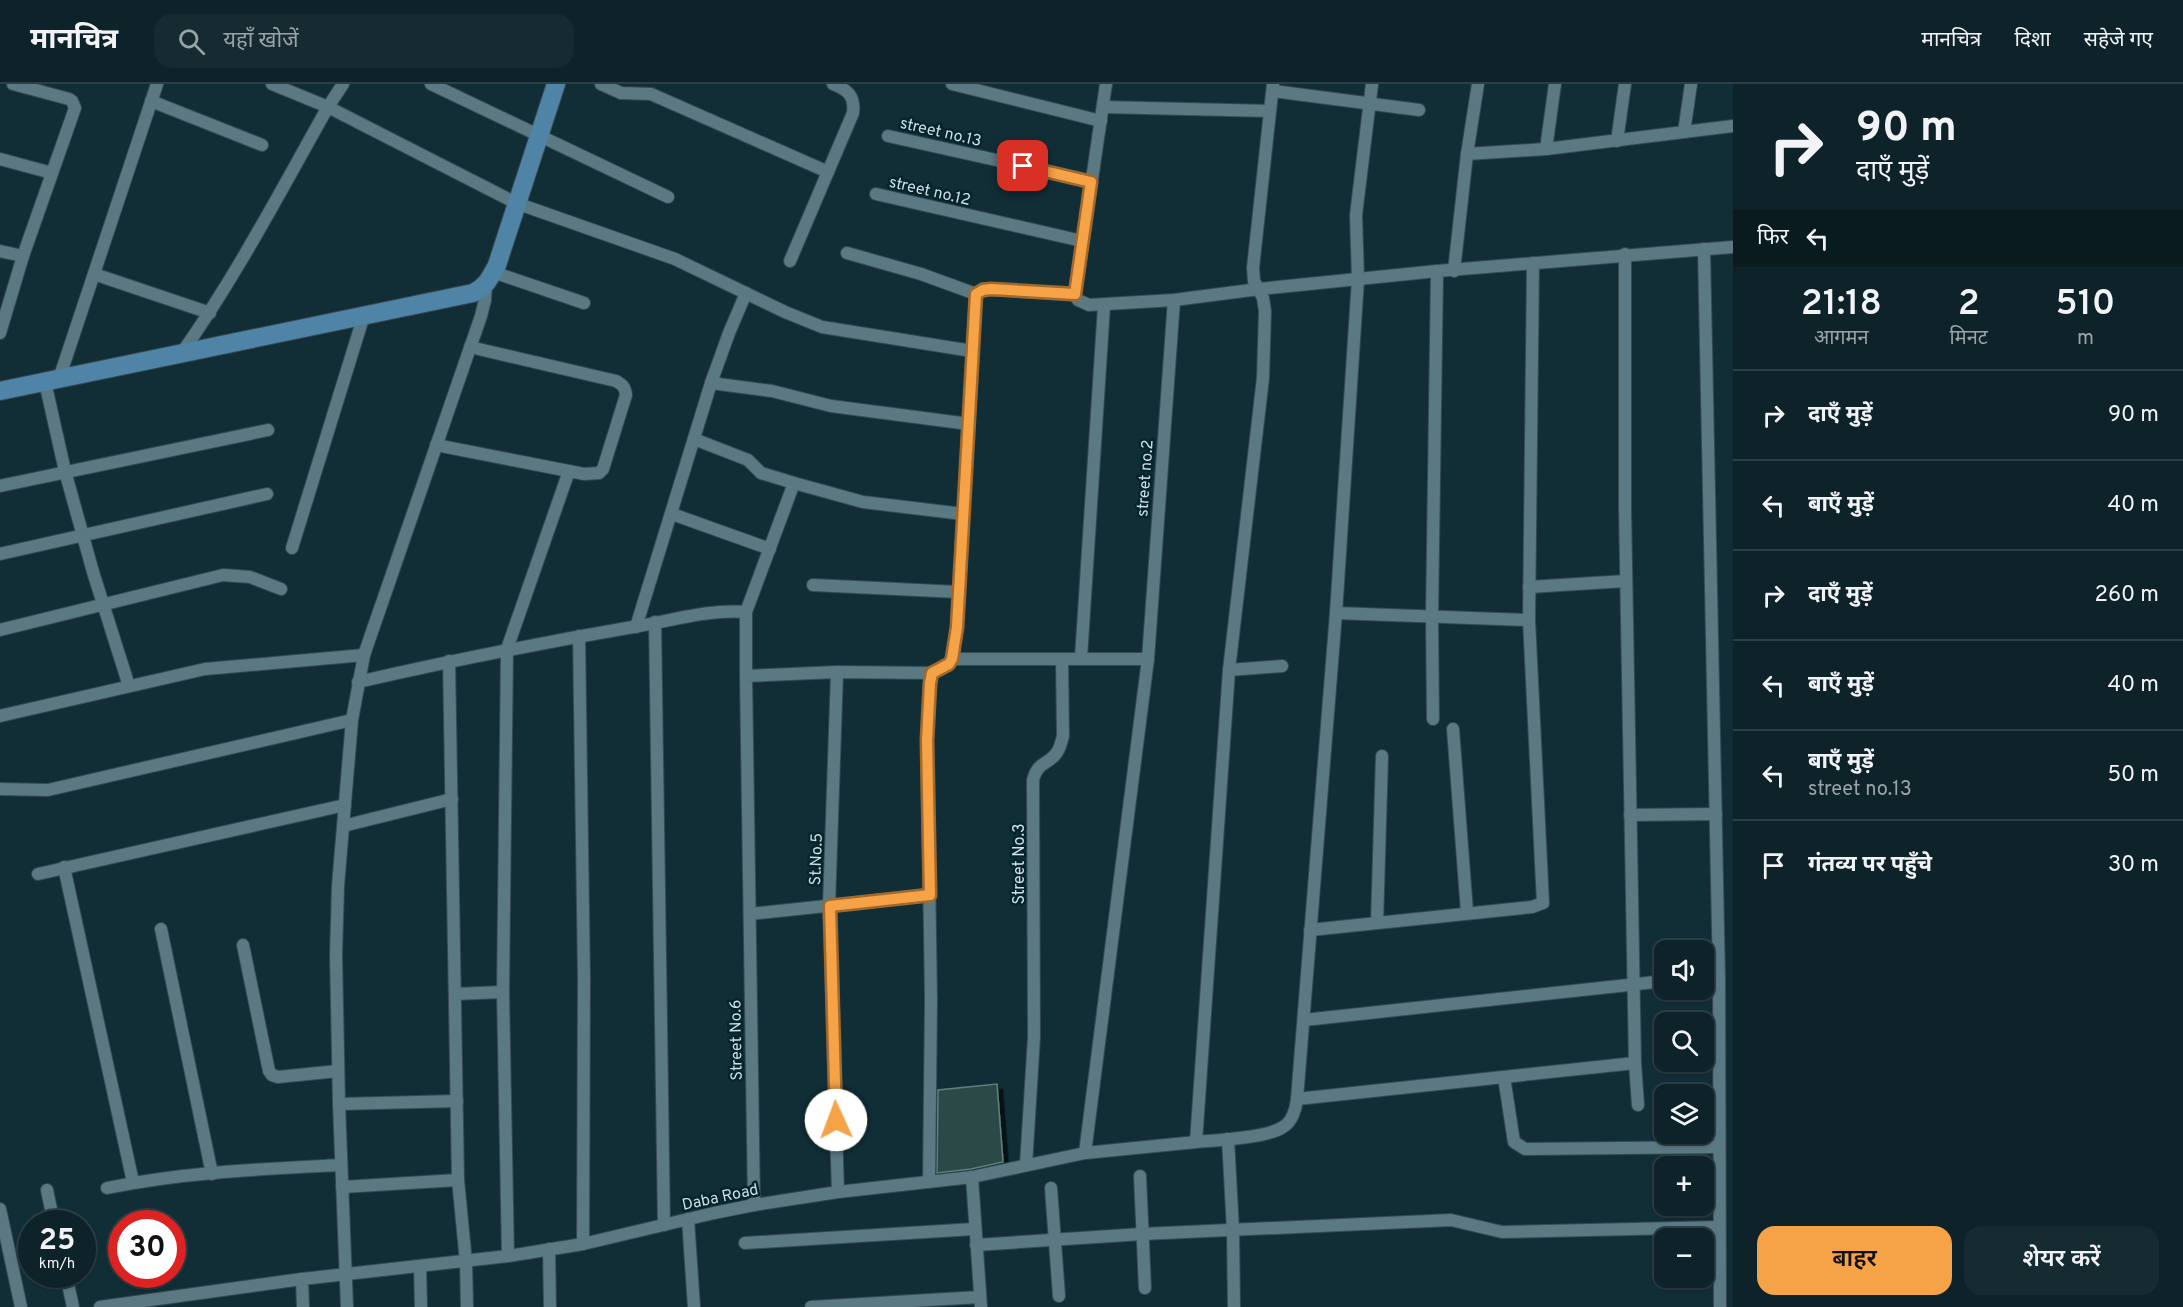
<!DOCTYPE html>
<html lang="hi">
<head>
<meta charset="utf-8">
<style>
  body { margin:0; font-family:Overpass,"Noto Sans Devanagari",sans-serif; background:#162a31; color:#f1f3f6; height:100vh; display:flex; flex-direction:column; font-size:22px; white-space:nowrap }
  * { box-sizing:border-box; margin:0 }
  p { font-size:20px; color:#9aa4a8 }
  .icon { flex:none; width:33px; height:33px; fill:none; stroke:currentColor; stroke-width:2; stroke-linecap:round; stroke-linejoin:round }
  .map { position:relative; flex:1; overflow:hidden }
  .drawer { display:flex; flex-direction:column; background:#0d2229; width:450px }
  .drawer>* { flex:none }
  .top-card { background:#0d2229; color:#f1f3f6; overflow:hidden }
  .buttons { position:absolute; left:1654px; top:856px; display:grid; gap:12px }
  .buttons a { display:grid; place-items:center; width:60px; height:60px; border-radius:12px; background:#0d2229; box-shadow:0 2px 4px #0004,0 0 0 2px #2d3f46; font-size:30px }
  .speed { position:absolute; left:18px; top:1126px; display:flex; gap:12px; font-size:30px; font-weight:700; text-align:center }
  .speed>* { display:grid; place-content:center; width:78px; height:78px; border-radius:50%; background:#0d2229; box-shadow:0 2px 4px #0004,0 0 0 2px #2d3f46; line-height:1 }
  .speed small { font-size:15px; font-weight:400 }
  .speed .limit { border:9px solid #d22; background:#fff; color:#111 }
  .pin { position:absolute; display:grid; place-items:center; width:51px; height:51px; color:#fff; margin:-26px; border-radius:12px; box-shadow:0 3px 9px #0006 }
  .me { position:absolute; width:66px; margin:-33px; rotate:358deg; stroke-linejoin:round; filter:drop-shadow(0 0 4px #0008) }
  .turn { display:flex; align-items:center; gap:21px; height:126px; padding:0 24px; font-size:27px }
  .turn .icon { width:78px; height:78px; stroke-width:2.5 }
  .turn b { display:block; font-size:42px; line-height:51px }
  .then { display:flex; align-items:center; height:57px; padding:0 24px; background:#0003; gap:12px; font-size:22px }
  .eta { display:flex; justify-content:space-evenly; align-items:center; height:102px; text-align:center }
  .eta b { font-size:36px; font-weight:600; line-height:42px }
  .primary-button { display:flex; gap:12px; margin-top:auto; padding:12px 24px }
  .primary-button a { flex:1; height:69px; border-radius:18px; background:#f6a247; color:#111; font-size:24px; font-weight:600; line-height:69px; text-align:center }
  .primary-button a+a { background:#162a31; color:#f1f3f6 }
  ul { padding:0; list-style:none }
  li { display:flex; align-items:center; gap:18px; height:90px; padding:0 24px; border-top:2px solid #2d3f46 }
  li div { flex:1 }
  li b { display:block; font-size:22px }
  li em { font-style:normal }
  header { display:flex; align-items:center; gap:36px; box-sizing:border-box; height:84px; padding:0 30px; background:#0d2229; border-bottom:2px solid #2d3f46 }
  header strong { font-size:28px }
  nav { display:flex; gap:33px; margin-inline-start:auto; font-size:21px }
  .search { width:420px; height:54px; background:#162a31; display:flex; align-items:center; gap:15px; box-sizing:border-box; padding:0 21px; border-radius:18px; color:#9aa4a8; font-size:22px }
  main { display:flex; flex:1; min-height:0 }
  .map>svg:first-child { display:block }
  .building { fill:#2a4a47; stroke:#5f807d; stroke-width:1.5; filter:url(#shadow) }
  .lines { fill:none; stroke-linecap:round; stroke-linejoin:round }
  .street-casing { stroke:#364a52; stroke-width:14 }
  .secondary-casing { stroke:#364a52; stroke-width:20 }
  .street { stroke:#5a7983; stroke-width:12 }
  .secondary { stroke:#4f84a7; stroke-width:18 }
  .route-casing { stroke:#a0692e; stroke-width:15 }
  .route { stroke:#f6a247; stroke-width:10 }
  .labels { text-anchor:middle; stroke-width:5; stroke-linejoin:round; paint-order:stroke }
  .street-label { font-size:16px; fill:#cfdfe5; stroke:#06242c }
</style>
</head>
<body>
<header>
<strong>मानचित्र</strong>
<div class="search"><svg class="icon" aria-label="search" viewBox="0 0 24 24"><circle cx="10" cy="10" r="6"/><path d="M15 15l6 6"/></svg>यहाँ खोजें</div>
<nav><a>मानचित्र</a><a>दिशा</a><a>सहेजे गए</a></nav>
</header>
<main>
<div class="map">
<svg width="1733" height="1223" viewBox="0 0 1733 1223">
  <defs>
    <filter id="shadow"><feDropShadow dx="5.5" dy="5.5" stdDeviation="0" flood-color="#0009"/></filter>
  </defs>
  <rect width="100%" height="100%" fill="#112e37"/>
  <path class="building" d="M997,1000l6,78 -32,7 -34,4 1,-83z"/>
  <g class="lines">
    <defs>
      <g id="street">
        <path d="M272,0l56,23 188,96 159,56 110,53 37,15 150,24"/>
        <path d="M431,0l237,113"/>
        <path d="M601,0l20,9 30,1 177,78"/>
        <path d="M952,0l149,37"/>
        <path d="M1106,0l-31,211 3,5 11,5 85,-5 85,-11 178,-18 296,-24"/>
        <path d="M1273,0l-20,184 1,13 9,17 2,13 -2,67 -34,292 -33,472c21,-2 71,-4 87,-15 9,-5 13,-18 14,-28l39,-486 22,-334 -2,-64 16,-131"/>
        <path d="M1478,0l-11,70 79,-5 187,-23"/>
        <path d="M1273,7l146,19"/>
        <path d="M151,17l111,44"/>
        <path d="M1103,23l167,4"/>
        <path d="M1684,48l7,-48"/>
        <path d="M888,52l203,45"/>
        <path d="M1617,57l8,-57"/>
        <path d="M1546,65l9,-65"/>
        <path d="M0,75l52,14"/>
        <path d="M876,110l206,47"/>
        <path d="M1704,165l15,728 1,330"/>
        <path d="M0,167l23,5"/>
        <path d="M847,169l74,21 55,20"/>
        <path d="M1625,170v255l10,554 3,42"/>
        <path d="M790,177l63,-148c2,-17 -5,-23 -20,-29"/>
        <path d="M1454,187l13,-117"/>
        <path d="M493,188l91,31"/>
        <path d="M94,190l116,39"/>
        <path d="M0,249l23,-77 52,-148 -3,-7 -3,-2 -56,-15"/>
        <path d="M181,270c56,-79 100,-164 147,-247l15,-23"/>
        <path d="M59,295l98,-295"/>
        <path d="M45,298l20,89 28,101 36,114"/>
        <path d="M711,299l18,-50 17,-40"/>
        <path d="M694,355l54,21 13,13 33,10 69,19 100,12"/>
        <path d="M436,361l148,29 15,-1 4,-4 23,-74c-1,-8 -3,-10 -10,-14l-146,-34"/>
        <path d="M0,402l268,-56"/>
        <path d="M672,430l98,35"/>
        <path d="M292,464l72,-233"/>
        <path d="M0,470l267,-60"/>
        <path d="M813,501l146,7"/>
        <path d="M1529,503l97,-6"/>
        <path d="M746,528l48,-129"/>
        <path d="M1336,529l193,7"/>
        <path d="M655,538l9,603"/>
        <path d="M636,543l75,-244 61,8 59,15 138,18"/>
        <path d="M0,546l223,-55 27,2 31,12"/>
        <path d="M579,552l5,342 -1,266"/>
        <path d="M1081,574l23,-352"/>
        <path d="M952,575h110"/>
        <path d="M449,577l9,519 8,82 1,45"/>
        <path d="M1229,586l53,-4"/>
        <path d="M837,588l-8,234 9,286"/>
        <path d="M358,598c91,-21 182,-39 275,-55 38,-6 74,-18 113,-15v64"/>
        <path d="M0,632l205,-47 159,-14"/>
        <path d="M1433,635l-1,-102 5,-346"/>
        <path d="M1453,645l14,183"/>
        <path d="M0,705l48,1 304,-70"/>
        <path d="M1630,731l86,-1"/>
        <path d="M343,742l109,-27"/>
        <path d="M64,783l69,315"/>
        <path d="M38,790l307,-69"/>
        <path d="M750,830l180,-19"/>
        <path d="M1377,839l5,-167"/>
        <path d="M161,845l51,245"/>
        <path d="M1310,846l222,-23 11,-4 -14,-283 4,-357"/>
        <path d="M243,861l26,126 3,4 6,2 60,-6"/>
        <path d="M1704,894l15,-1"/>
        <path d="M455,910l48,-2"/>
        <path d="M1304,936l361,-39"/>
        <path d="M1504,993l10,65 11,7 194,-2"/>
        <path d="M1297,1015l338,-36"/>
        <path d="M339,1020l118,-3"/>
        <path d="M1228,1055l5,91 1,77"/>
        <path d="M1085,1069l111,-11"/>
        <path d="M1026,1081l8,-128 -1,-257c5,-18 12,-14 22,-25 5,-5 6,-12 8,-19l-1,-77h86"/>
        <path d="M1140,1092l5,112"/>
        <path d="M972,1093l9,130"/>
        <path d="M929,1098l2,-182 -4,-260 3,-57 2,-10 17,-9 3,-5 5,-32 19,-333 7,-5h8l84,6"/>
        <path d="M342,1103l116,-7"/>
        <path d="M107,1104c77,-16 156,-19 234,-23"/>
        <path d="M1051,1104l8,108"/>
        <path d="M47,1106l7,34"/>
        <path d="M754,1121l-8,-529 91,-4 95,1"/>
        <path d="M0,1125l21,98"/>
        <path d="M688,1135l6,88"/>
        <path d="M745,1159l229,-14"/>
        <path d="M976,1161l166,-11 309,-14 51,12 217,-5"/>
        <path d="M549,1165l1,58"/>
        <path d="M508,1172l-5,-264 4,-343 62,-178"/>
        <path d="M420,1183l1,40"/>
        <path d="M66,1191l7,32"/>
        <path d="M302,1195l1,28"/>
        <path d="M100,1223l202,-28 206,-23 75,-12 131,-31 40,-8 84,-13 134,-15 113,-24 63,-494 26,-359"/>
        <path d="M347,1223l-8,-203 -3,-149 2,-69 14,-166 12,-65 117,-339 4,-16 1,-15"/>
        <path d="M811,1223l169,-10"/>
      </g>
      <path id="secondary" d="M0,307l473,-98c13,-6 17,-15 24,-28l59,-181"/>
    </defs>
    <use href="#street" class="street-casing"/>
    <use href="#secondary" class="secondary-casing"/>
    <use href="#street" class="street"/>
    <use href="#secondary" class="secondary"/>
  </g>
  <g class="lines">
    <defs>
      <path id="route" d="M836,1036l-6,-214 100,-11 -3,-155 3,-57 2,-10 17,-9 3,-5 5,-32 19,-333 7,-4 8,-1 84,5 16,-112 -68,-16"/>
    </defs>
    <use href="#route" class="route-casing"/>
    <use href="#route" class="route"/>
  </g>
  <g class="labels">
    <g class="street-label">
      <text transform="translate(941 47) rotate(13)" y="6">street no.13</text>
      <text transform="translate(930 106) rotate(13)" y="6">street no.12</text>
      <text transform="translate(1144 394) rotate(-86)" y="6">street no.2</text>
      <text transform="translate(815 775) rotate(-88)" y="6">St.No.5</text>
      <text transform="translate(1018 780) rotate(-90)" y="6">Street No.3</text>
      <text transform="translate(735 956) rotate(-91)" y="6">Street No.6</text>
      <text transform="translate(720 1112) rotate(-12)" y="6">Daba Road</text>
    </g>
  </g>
</svg>
<div class="buttons">
<a><svg class="icon" aria-label="sound" viewBox="0 0 24 24"><path d="M4 9h4l5-4v14l-5-4H4zM17 9q2 3 0 6"/></svg></a>
<a><svg class="icon" aria-label="search" viewBox="0 0 24 24"><circle cx="10" cy="10" r="6"/><path d="M15 15l6 6"/></svg></a>
<a><svg class="icon" aria-label="layers" viewBox="0 0 24 24"><path d="M12 4l9 5-9 5-9-5zM3 14l9 5 9-5"/></svg></a>
<a>+</a>
<a>−</a>
</div>
<div class="speed"><div>25<small>km/h</small></div><div class="limit">30</div></div>
<div class="pin" style="left:1023px;top:82px;background:#d93025"><svg class="icon" aria-label="arrive" viewBox="0 0 24 24"><path d="M6 21V4h12l-3 4 3 4H6"/></svg></div>
<svg class="me" style="left:836px;top:1036px" viewBox="-20 -20 40 40"><circle r="19" fill="#fff"/><path d="M0-13L10 11 0 6-10 11z" fill="#f6a247"/></svg>
</div>
<section class="drawer">
<div class="top-card">
<div class="turn"><svg class="icon" aria-label="right" viewBox="0 0 24 24"><path d="M7 20v-9h11M14 6l5 5-5 5"/></svg><div><b>90 m</b>दाएँ मुड़ें</div></div>
<div class="then">फिर<svg class="icon" aria-label="left" viewBox="0 0 24 24"><path d="M17 20v-9H6M10 6l-5 5 5 5"/></svg></div>
</div>
<div class="eta">
<div><b>21:18</b><p>आगमन</p></div>
<div><b>2</b><p>मिनट</p></div>
<div><b>510</b><p>m</p></div>
</div>
<ul>
<li><svg class="icon" aria-label="right" viewBox="0 0 24 24"><path d="M7 20v-9h11M14 6l5 5-5 5"/></svg><div><b>दाएँ मुड़ें</b></div><em>90 m</em></li>
<li><svg class="icon" aria-label="left" viewBox="0 0 24 24"><path d="M17 20v-9H6M10 6l-5 5 5 5"/></svg><div><b>बाएँ मुड़ें</b></div><em>40 m</em></li>
<li><svg class="icon" aria-label="right" viewBox="0 0 24 24"><path d="M7 20v-9h11M14 6l5 5-5 5"/></svg><div><b>दाएँ मुड़ें</b></div><em>260 m</em></li>
<li><svg class="icon" aria-label="left" viewBox="0 0 24 24"><path d="M17 20v-9H6M10 6l-5 5 5 5"/></svg><div><b>बाएँ मुड़ें</b></div><em>40 m</em></li>
<li><svg class="icon" aria-label="left" viewBox="0 0 24 24"><path d="M17 20v-9H6M10 6l-5 5 5 5"/></svg><div><b>बाएँ मुड़ें</b><p>street no.13</p></div><em>50 m</em></li>
<li><svg class="icon" aria-label="arrive" viewBox="0 0 24 24"><path d="M6 21V4h12l-3 4 3 4H6"/></svg><div><b>गंतव्य पर पहुँचे</b></div><em>30 m</em></li>
</ul>
<div class="primary-button"><a>बाहर</a><a>शेयर करें</a></div>
</section>
</main>
</body>
</html>
